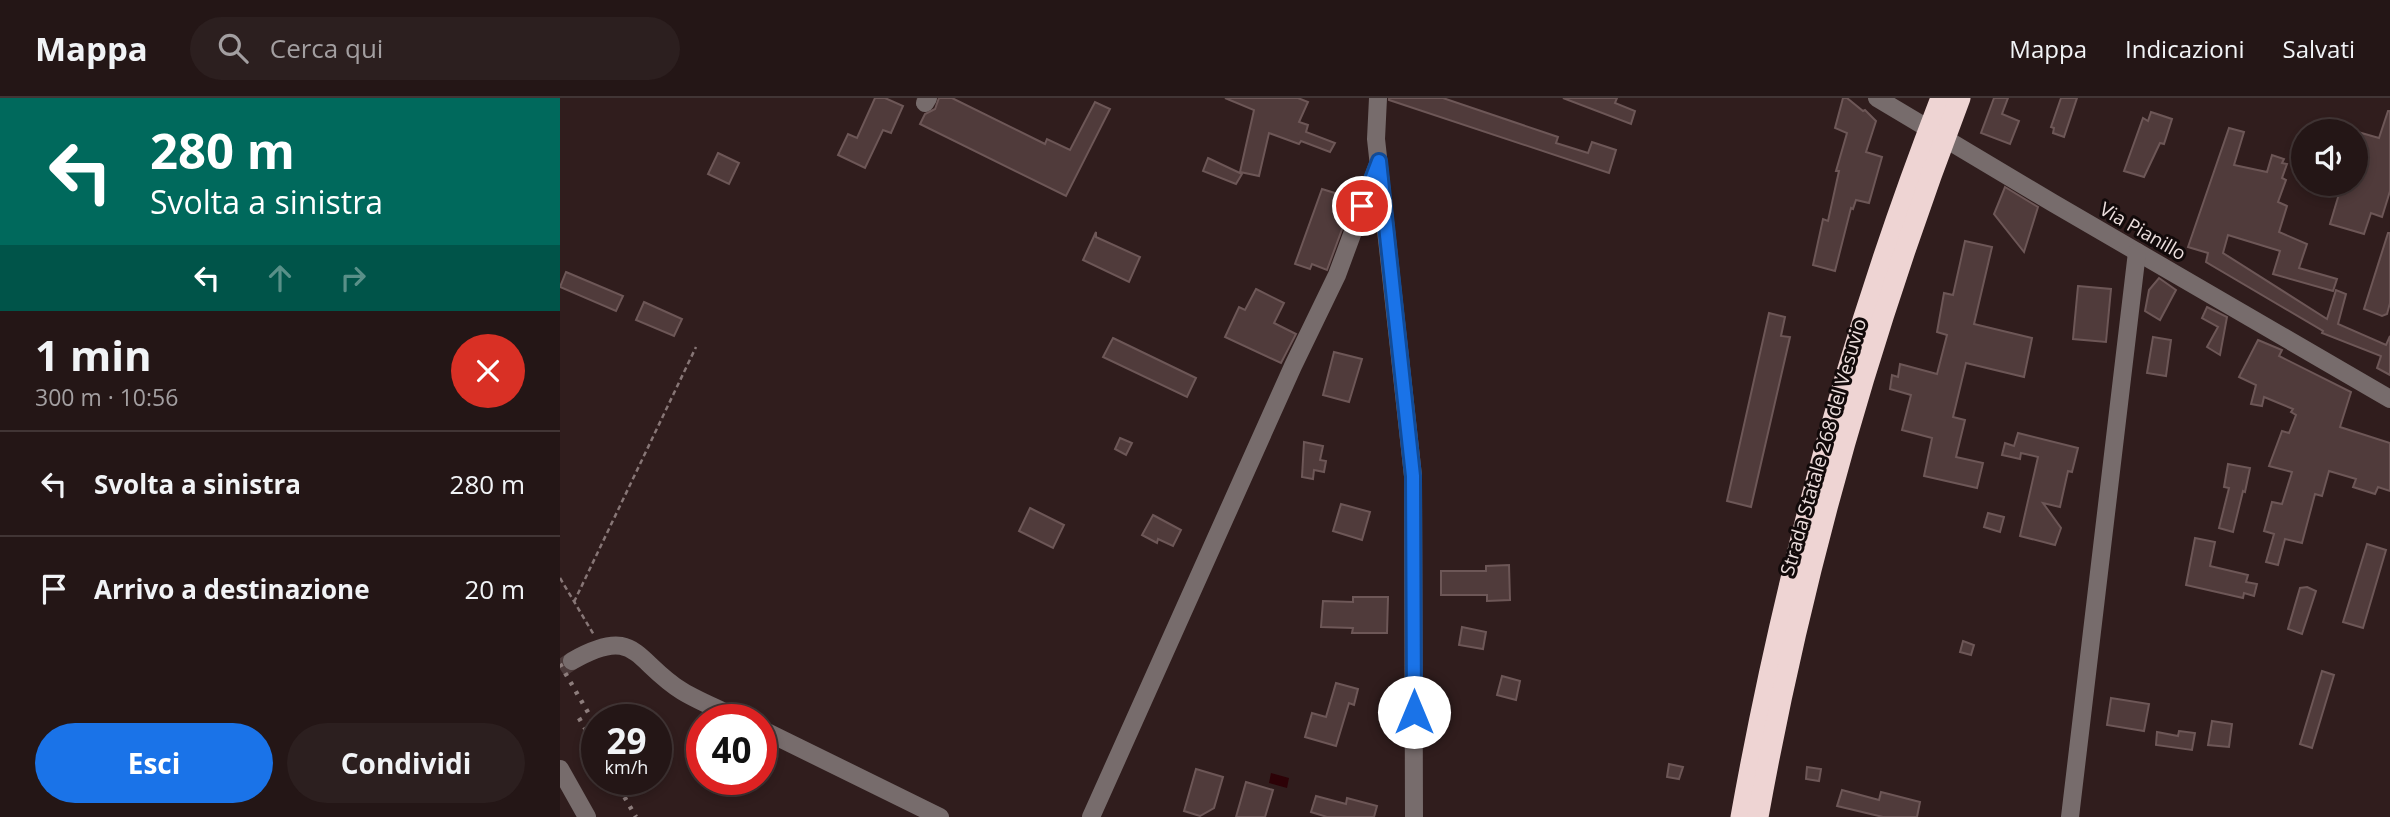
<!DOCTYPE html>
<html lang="it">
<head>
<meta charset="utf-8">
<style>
  body { margin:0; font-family:"Open Sans",sans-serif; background:#2c1f1f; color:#f1f3f6; height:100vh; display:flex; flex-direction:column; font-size:26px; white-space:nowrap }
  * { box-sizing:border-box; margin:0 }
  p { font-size:23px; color:#a39fa1 }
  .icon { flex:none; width:38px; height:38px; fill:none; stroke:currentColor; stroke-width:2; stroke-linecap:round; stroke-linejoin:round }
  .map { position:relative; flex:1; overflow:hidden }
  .drawer { display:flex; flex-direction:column; background:#241616; width:560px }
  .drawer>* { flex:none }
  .hud { background:#00695c; color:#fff; overflow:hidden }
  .tools { position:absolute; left:1731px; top:21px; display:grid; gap:14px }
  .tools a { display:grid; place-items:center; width:77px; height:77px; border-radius:50%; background:#241616; box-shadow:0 4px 10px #0003,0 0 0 2px #413535; font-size:35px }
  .speed { position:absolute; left:21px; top:606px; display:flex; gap:14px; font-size:35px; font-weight:700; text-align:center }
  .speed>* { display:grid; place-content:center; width:91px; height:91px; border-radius:50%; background:#241616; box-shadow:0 4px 10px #0003,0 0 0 2px #413535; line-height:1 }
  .speed small { font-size:18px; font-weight:400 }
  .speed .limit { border:10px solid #d22; background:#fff; color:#111 }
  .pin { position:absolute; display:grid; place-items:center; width:60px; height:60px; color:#fff; margin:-30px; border:4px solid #fff; border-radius:50%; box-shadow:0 2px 7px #0007 }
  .me { position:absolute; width:77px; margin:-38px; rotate:0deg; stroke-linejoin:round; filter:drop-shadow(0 0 5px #0008) }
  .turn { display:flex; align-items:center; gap:24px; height:147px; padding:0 35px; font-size:32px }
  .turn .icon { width:91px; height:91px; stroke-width:2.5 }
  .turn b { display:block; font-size:49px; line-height:60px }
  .lanes { display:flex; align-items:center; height:66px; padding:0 35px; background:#0003; justify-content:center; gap:35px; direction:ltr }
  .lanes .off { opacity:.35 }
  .round { display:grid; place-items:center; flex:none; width:74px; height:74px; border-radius:37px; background:#2c1f1f }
  .summary { display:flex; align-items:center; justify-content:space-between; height:119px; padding:0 35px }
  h1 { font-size:42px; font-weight:700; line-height:52px }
  .cta { display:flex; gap:14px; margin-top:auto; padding:14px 35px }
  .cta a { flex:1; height:80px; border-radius:42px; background:#1a73e8; color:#fff; font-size:28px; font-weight:700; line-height:80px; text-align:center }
  .cta a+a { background:#2c1f1f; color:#f1f3f6 }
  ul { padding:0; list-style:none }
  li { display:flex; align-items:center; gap:21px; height:105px; padding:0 35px; border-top:2px solid #413535 }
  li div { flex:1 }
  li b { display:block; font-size:26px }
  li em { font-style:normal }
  header { display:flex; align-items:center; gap:42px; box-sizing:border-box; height:98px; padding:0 35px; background:#241616; border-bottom:2px solid #413535 }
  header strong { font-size:33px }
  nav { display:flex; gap:38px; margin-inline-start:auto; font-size:24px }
  .search { width:490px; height:63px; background:#2c1f1f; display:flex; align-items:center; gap:18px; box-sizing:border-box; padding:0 24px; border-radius:38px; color:#a39fa1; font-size:26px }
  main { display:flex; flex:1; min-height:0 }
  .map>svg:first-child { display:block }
  .water { fill:#2d0207 }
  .building { fill:#503b3b; stroke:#6d5757; stroke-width:2 }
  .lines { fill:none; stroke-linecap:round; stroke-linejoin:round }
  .minor-tunnel { stroke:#4c3a3a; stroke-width:18; stroke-dasharray:18 9; stroke-linecap:butt }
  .path { stroke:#877676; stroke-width:2.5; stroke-dasharray:5 3.5; stroke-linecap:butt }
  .minor { stroke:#776c6c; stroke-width:18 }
  .highway { stroke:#eed4d3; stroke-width:21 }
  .rail { stroke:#8d7d7c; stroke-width:4.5; stroke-dasharray:3.5 7; stroke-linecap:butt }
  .route-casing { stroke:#114b97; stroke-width:18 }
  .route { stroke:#1a73e8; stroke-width:12 }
  .labels { text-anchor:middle; stroke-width:6; stroke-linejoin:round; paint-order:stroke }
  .street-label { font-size:19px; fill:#ecdfde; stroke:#120a0a }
</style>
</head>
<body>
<header>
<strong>Mappa</strong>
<div class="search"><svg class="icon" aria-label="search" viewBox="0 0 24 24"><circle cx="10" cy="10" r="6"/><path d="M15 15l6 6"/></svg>Cerca qui</div>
<nav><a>Mappa</a><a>Indicazioni</a><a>Salvati</a></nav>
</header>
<main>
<section class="drawer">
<div class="hud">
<div class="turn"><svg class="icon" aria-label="left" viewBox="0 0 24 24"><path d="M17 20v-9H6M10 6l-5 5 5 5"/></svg><div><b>280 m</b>Svolta a sinistra</div></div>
<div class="lanes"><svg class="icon" aria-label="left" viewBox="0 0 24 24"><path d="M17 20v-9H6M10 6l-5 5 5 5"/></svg><svg class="icon off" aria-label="ahead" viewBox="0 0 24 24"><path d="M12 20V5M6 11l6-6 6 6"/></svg><svg class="icon off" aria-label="right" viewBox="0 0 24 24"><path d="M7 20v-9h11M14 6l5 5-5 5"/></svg></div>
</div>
<div class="summary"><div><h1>1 min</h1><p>300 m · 10:56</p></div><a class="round" style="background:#d93025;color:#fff"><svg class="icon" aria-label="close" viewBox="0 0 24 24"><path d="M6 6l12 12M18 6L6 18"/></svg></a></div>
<ul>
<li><svg class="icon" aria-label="left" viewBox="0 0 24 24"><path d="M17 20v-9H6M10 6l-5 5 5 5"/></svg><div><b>Svolta a sinistra</b></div><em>280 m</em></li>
<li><svg class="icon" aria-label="arrive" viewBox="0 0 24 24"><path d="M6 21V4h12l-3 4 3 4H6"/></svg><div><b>Arrivo a destinazione</b></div><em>20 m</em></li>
</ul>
<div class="cta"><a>Esci</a><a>Condividi</a></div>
</section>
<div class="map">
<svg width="1830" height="719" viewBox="0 0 1830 719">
  <rect width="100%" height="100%" fill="#301d1d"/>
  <path class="water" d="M711,675l18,5 -2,10 -18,-5z"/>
  <g class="building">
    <path d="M315,0h10l18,8 -12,27 -8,-3 -18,38 -27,-13 10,-21 9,4z"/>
    <path d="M379,0h13l93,46 2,-5 23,11 25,-48 15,7 -44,87 -146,-72 5,-10 10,-5z"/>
    <path d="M665,0h73l10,4 -9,20 9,3 -2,7 29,11 -5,9 -29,-11 -2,3 -30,-11 -10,43 -19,-4 14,-62z"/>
    <path d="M829,0h54l115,39 -2,6 32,10 4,-11 24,8 -7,23 -220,-73z"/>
    <path d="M1003,0h54l-2,5 20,8 -4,13z"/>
    <path d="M1283,0h4l16,13 2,-1 11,11 -10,31 16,5 -13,46 -13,-3 -3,9 -2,-1 -16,63 -22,-6 10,-46 5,2 11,-50h-3l11,-38 -12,-5z"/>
    <path d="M1434,0h14l-6,16 17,7 -9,23 -29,-11z"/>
    <path d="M1501,0h16l-13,39 -11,-4 1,-5 -3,-1z"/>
    <path d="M1828,13h2v80l-8,26 -11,-4 -7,21 -34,-10 12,-40h14v-44l2,-8 21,6z"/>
    <path d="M1591,14l21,7 -8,25 -4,-1 -16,34 -20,-6 19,-53 5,3z"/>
    <path d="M1669,30l15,4 -10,33 33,7 5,-17 12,4 -2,4 5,1 -5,14 4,2 -8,22 9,4 -8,26 28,12 -8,24 38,11 -4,12 -60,-17 7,-23 -52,-16 -5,18 104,66 9,-29 10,4 -8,30 48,21 4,-9v39l-13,-7 4,-12 -59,-23 1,-2 -117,-69 2,-9 -20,-6z"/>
    <path d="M158,55l21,10 -10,21 -21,-10z"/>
    <path d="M648,60l34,16 -6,10 -33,-13z"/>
    <path d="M1445,89l33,20 -14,45 -30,-38z"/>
    <path d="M762,91l16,5 -1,5 14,6 -24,65 -15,-6 -2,5 -15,-5z"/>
    <path d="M536,134v5l44,20 -11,25 -46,-22z"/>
    <path d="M1828,135h2v70l-3,11 -5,2 -18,-7z"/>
    <path d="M1405,143l27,6 -18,77 58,14 -8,39 -58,-14 -13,54 12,3 -9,37 27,6 -6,25 -53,-12 8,-38 -30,-8 9,-35 -21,-6 2,-14 6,2 2,-13 37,10 10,-39 -10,-3 7,-39 9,2z"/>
    <path d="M6,174l57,24 -7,15 -56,-24z"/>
    <path d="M1599,180l17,12 -16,30 -15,-9 4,-21z"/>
    <path d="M1518,188l33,3 -5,53 -33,-3z"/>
    <path d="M696,191l28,14 -10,20 22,11 -15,29 -56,-26 14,-30 6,3z"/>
    <path d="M84,204l38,17 -8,17 -38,-16z"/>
    <path d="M1647,209l20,10 -7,38 -13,-8 11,-20 -16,-9z"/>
    <path d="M1209,215l16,4 -4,19 9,1 -39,170 -24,-6z"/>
    <path d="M1593,239l18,3 -5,36 -19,-3z"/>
    <path d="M553,240l83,40 -9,19 -84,-40z"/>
    <path d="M1698,242l24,10 -3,6 72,36 -11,35 50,16v48l-12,-4 -3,7 -22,-7 3,-8 -27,-8 -7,25 -7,-2 -13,49 -17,-4 -7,26 -12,-3 8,-28 -10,-3 8,-29 10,2 10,-32 -23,-6 13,-35 7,2 7,-18 -5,-3 2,-3 -29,-12 -2,9 -11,-2 5,-19 -17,-8z"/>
    <path d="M774,254l28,7 -13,43 -26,-7z"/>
    <path d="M1458,335l60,15 -6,24 -4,-1 -8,36 -17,-4 18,25 -6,17 -35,-9 18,-79 -17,-4 -1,6 -18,-4 3,-12 9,3z"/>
    <path d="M560,340l12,5 -6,12 -11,-6z"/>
    <path d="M744,344l19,4 -3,14 6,1 -2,11 -10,-2 -1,9 -11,-2z"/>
    <path d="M1668,366l22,4 -5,24 -2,-1 -10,41 -14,-4 10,-40 -5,-1z"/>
    <path d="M781,406l29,8 -8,28 -29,-9z"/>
    <path d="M470,410l34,17 -11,23 -34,-17z"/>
    <path d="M1428,415l16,4 -4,15 -16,-5z"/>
    <path d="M593,417l28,15 -8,16 -15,-7 -1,4 -15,-8z"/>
    <path d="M1635,440l20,4 -5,24 38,9 -2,7 11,2 -3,12 -10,-3 -1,5 -57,-13z"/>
    <path d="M1807,446l19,6 -23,78 -20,-6z"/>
    <path d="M949,467l1,35 -23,1v-6h-46v-24h45v-5z"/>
    <path d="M1747,489l9,4 -14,43 -14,-5 12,-41z"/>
    <path d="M793,499h35l-1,36h-35l1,-5 -32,-1 2,-26 30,1z"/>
    <path d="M902,529l24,5 -3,17 -24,-4z"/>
    <path d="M1403,543l11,4 -3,10 -11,-3z"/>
    <path d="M1762,573l12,4 -22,73 -12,-4z"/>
    <path d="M942,578l18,5 -4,19 -19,-5z"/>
    <path d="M776,585l22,6 -4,16 -5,-2 -13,43 -31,-9 7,-24 14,4z"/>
    <path d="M1551,600l38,6 -5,27 -37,-6z"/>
    <path d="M1652,623l20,3 -3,23 -21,-2z"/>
    <path d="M1619,633l16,2 -3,17 -36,-5 1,-13 21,4z"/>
    <path d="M1109,666l14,3 -4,12 -12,-2z"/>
    <path d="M1247,669l14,2 -2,12 -13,-2z"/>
    <path d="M636,671l27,8 -9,31 -14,8 -16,-5z"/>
    <path d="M686,684l27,8 -8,27h-29z"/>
    <path d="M1282,692l37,10 2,-8 39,10 -3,15h-34l-46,-11z"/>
    <path d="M756,698l30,8 1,-6 30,8 -3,11h-47l-16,-5z"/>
  </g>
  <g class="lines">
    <path class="minor-tunnel" d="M0,571l12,-8"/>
    <g class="path">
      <path d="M0,480l34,57"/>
      <path d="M14,504l122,-255"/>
    </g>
    <g class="minor">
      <path d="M818,0l-2,41 37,337 1,341"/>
      <path d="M1317,0l176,105 337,196"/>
      <path d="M365,5l3,-5"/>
      <path d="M12,563c65,-37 62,0 110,30 18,11 39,19 58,28"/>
      <path d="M201,631l179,88"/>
      <path d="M0,671l27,48"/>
      <path d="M531,719l202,-451 44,-91 40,-108"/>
      <path d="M1510,719l67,-565"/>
    </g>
    <g class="highway">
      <path d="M1181,719c44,-245 110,-487 200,-719"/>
      <path d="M1198,719c44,-245 113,-486 202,-719"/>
    </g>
    <g class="rail">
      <path d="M0,566l37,64"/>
      <path d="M19,620l18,31"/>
      <path d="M54,681l22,38"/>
    </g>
  </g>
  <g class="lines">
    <defs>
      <path id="route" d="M802,108l17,-45 34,315 1,236"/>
    </defs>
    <use href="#route" class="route-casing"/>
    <use href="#route" class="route"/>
  </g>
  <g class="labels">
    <g class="street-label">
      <text transform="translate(1583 133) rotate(30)" y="7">Via Pianillo</text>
      <text transform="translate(1263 349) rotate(-74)" y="7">Strada Statale 268 del Vesuvio</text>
    </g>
  </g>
</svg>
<div class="tools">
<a><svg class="icon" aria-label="sound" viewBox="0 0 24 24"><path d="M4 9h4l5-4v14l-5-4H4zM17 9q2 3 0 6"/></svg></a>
</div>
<div class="speed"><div>29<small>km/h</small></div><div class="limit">40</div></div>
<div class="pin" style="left:802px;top:108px;background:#d93025"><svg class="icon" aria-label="arrive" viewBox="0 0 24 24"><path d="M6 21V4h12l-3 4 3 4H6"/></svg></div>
<svg class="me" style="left:854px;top:614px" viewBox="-20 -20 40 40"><circle r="19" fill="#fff"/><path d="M0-13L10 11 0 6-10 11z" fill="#1a73e8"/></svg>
</div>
</main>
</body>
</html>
